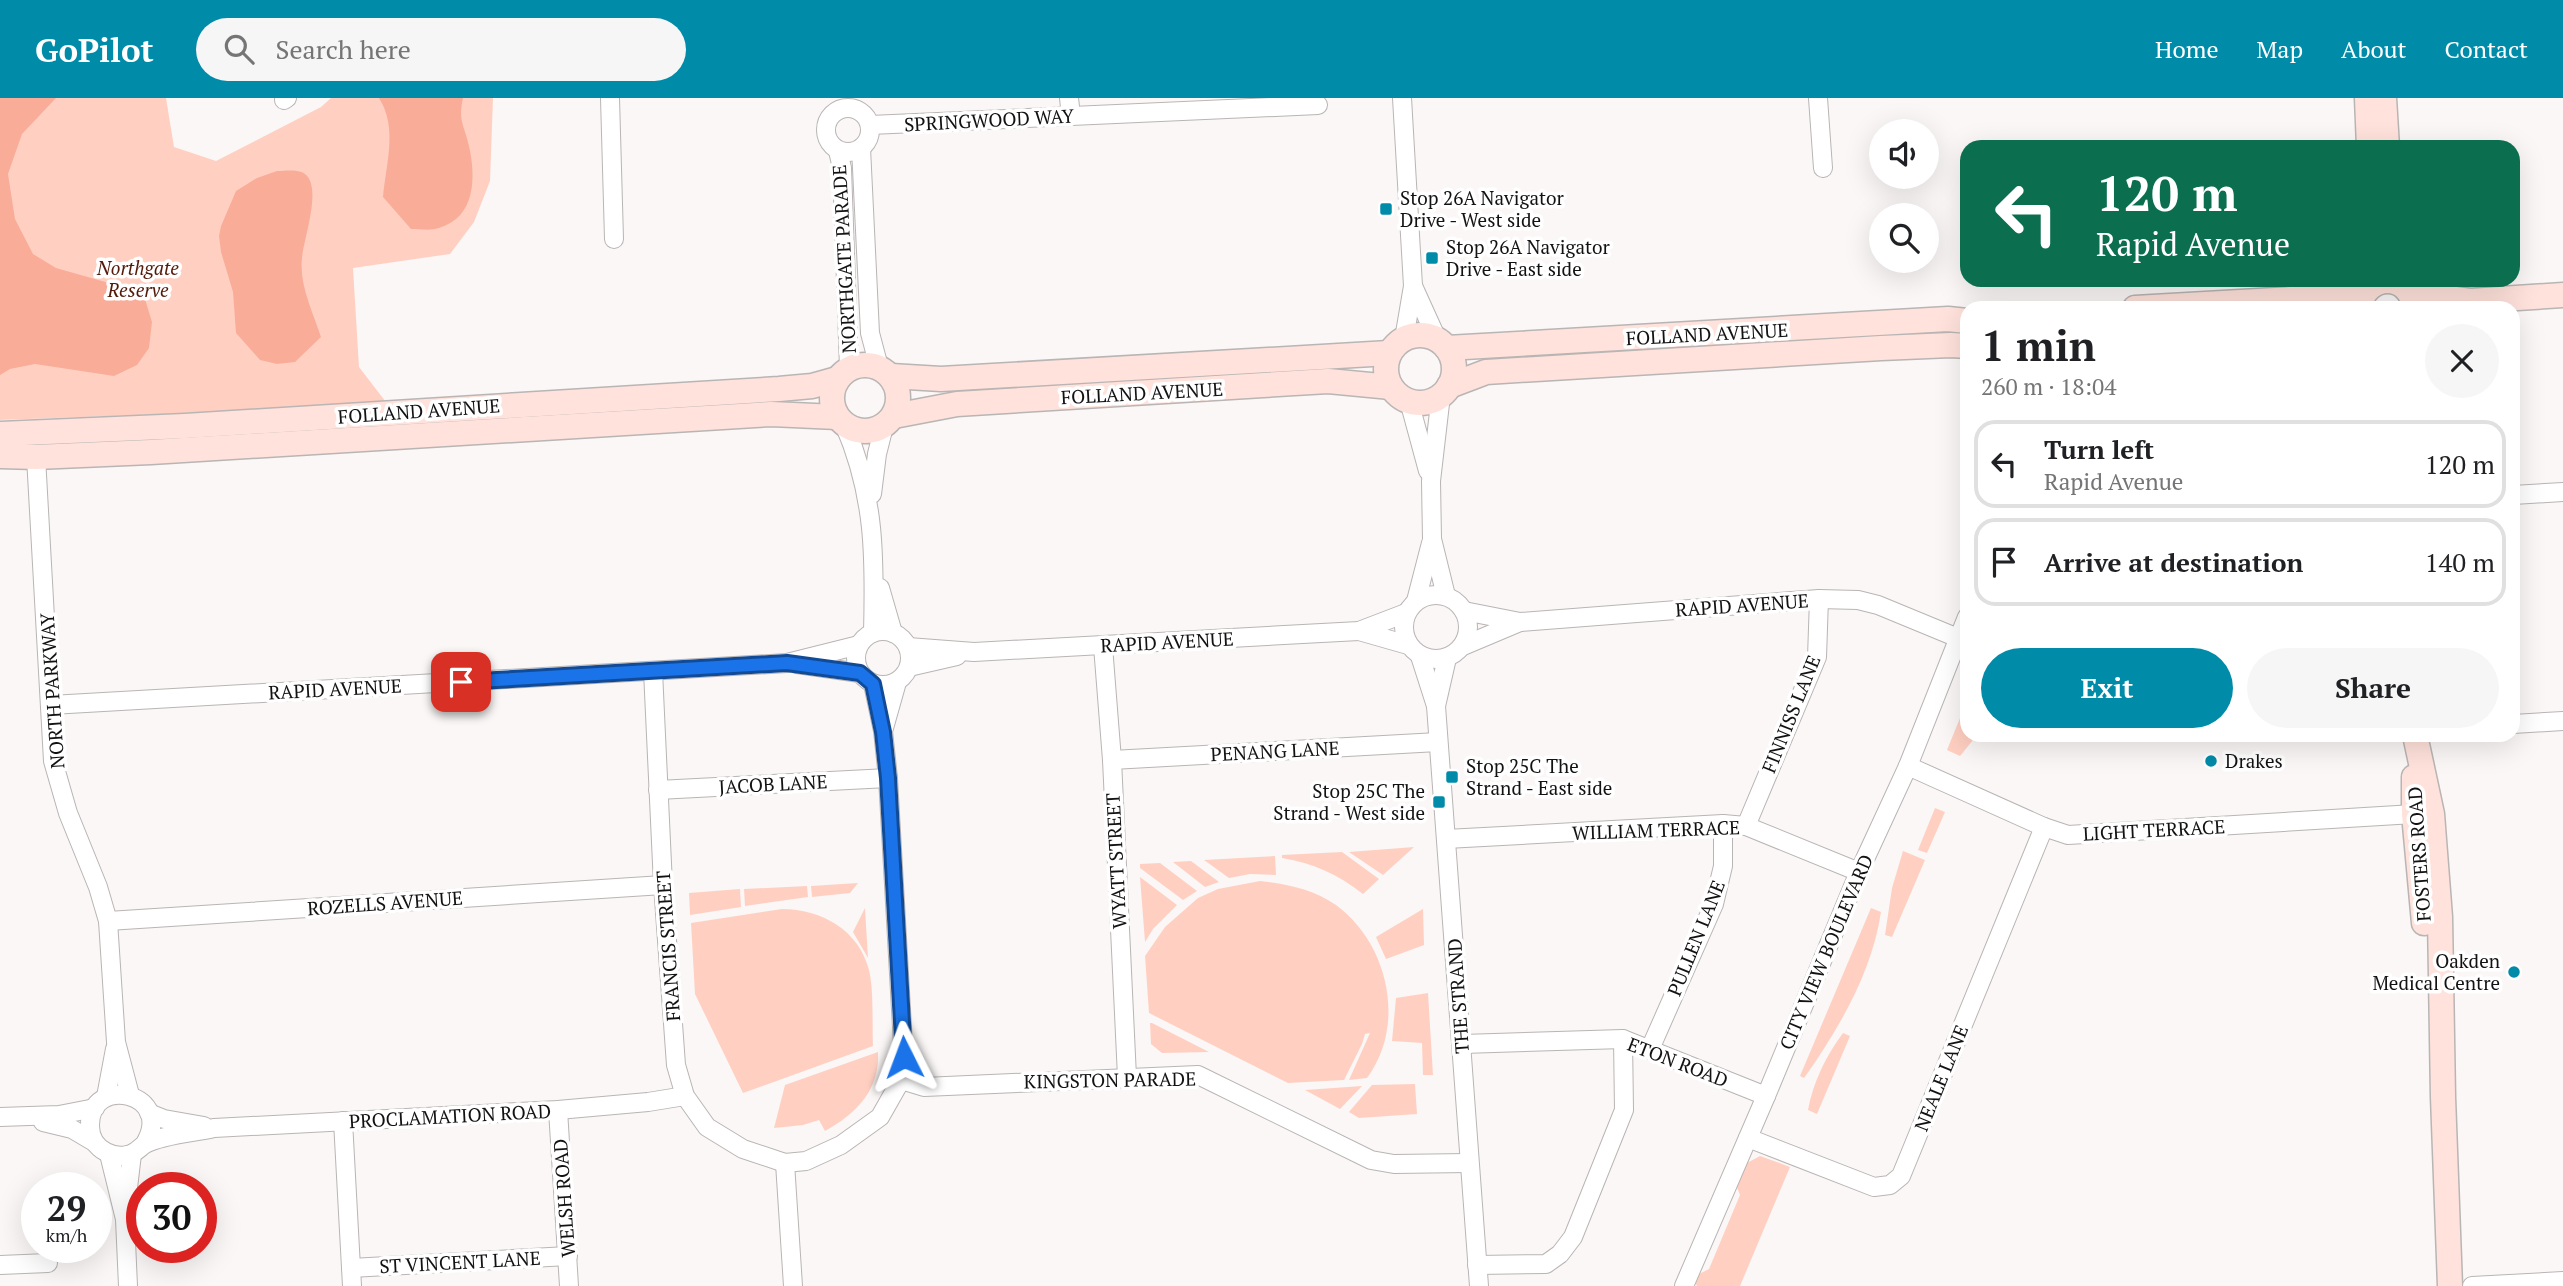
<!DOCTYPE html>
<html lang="en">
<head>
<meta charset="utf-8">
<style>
  body { margin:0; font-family:"PT Serif",serif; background:#f6f6f6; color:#202124; height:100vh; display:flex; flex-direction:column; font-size:26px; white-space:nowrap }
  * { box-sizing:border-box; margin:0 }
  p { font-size:23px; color:#757577 }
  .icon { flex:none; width:38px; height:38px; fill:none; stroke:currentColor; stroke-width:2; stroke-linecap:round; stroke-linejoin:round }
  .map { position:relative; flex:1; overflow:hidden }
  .details { position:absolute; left:1960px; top:203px; width:560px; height:441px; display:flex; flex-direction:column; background:#fff; border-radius:21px; box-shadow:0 7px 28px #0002 }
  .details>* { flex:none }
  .top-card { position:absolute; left:1960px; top:42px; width:560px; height:147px; border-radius:21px; box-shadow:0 7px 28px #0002; background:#0b6e4f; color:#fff; overflow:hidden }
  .tools { position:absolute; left:1869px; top:21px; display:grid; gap:14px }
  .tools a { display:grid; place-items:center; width:70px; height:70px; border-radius:50%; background:#fff; box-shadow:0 7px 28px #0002; font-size:35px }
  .speed { position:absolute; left:21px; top:1074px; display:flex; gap:14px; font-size:35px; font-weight:700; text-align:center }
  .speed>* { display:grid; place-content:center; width:91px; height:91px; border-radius:50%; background:#fff; box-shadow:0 7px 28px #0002; line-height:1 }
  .speed small { font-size:18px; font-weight:400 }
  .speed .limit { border:10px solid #d22; background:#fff; color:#111 }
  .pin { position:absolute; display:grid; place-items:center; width:60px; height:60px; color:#fff; margin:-30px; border-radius:14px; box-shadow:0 4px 10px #0006 }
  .me { position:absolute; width:77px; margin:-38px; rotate:357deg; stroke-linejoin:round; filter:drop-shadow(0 0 5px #0008) }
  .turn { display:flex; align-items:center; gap:24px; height:147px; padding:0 21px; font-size:32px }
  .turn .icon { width:91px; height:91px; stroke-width:2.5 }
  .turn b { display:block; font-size:49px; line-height:60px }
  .round { display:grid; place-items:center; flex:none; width:74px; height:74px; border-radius:37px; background:#f6f6f6 }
  .overview { display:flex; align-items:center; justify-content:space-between; height:119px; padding:0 21px }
  h1 { font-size:42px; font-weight:700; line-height:52px }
  .cta { display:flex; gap:14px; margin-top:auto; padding:14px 21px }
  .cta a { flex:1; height:80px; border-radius:42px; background:#008ba9; color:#fff; font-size:28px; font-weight:700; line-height:80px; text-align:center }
  .cta a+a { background:#f6f6f6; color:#202124 }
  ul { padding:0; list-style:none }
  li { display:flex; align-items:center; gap:21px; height:88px; margin:0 14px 10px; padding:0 7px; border:4px solid #e0e0e0; border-radius:21px }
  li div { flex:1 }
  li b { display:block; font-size:26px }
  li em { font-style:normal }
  header { display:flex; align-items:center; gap:42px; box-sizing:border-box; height:98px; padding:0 35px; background:#008ba9; color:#fff }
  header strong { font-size:33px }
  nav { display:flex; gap:38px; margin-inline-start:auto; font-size:24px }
  .search { width:490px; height:63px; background:#f6f6f6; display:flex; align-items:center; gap:18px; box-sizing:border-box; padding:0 24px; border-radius:38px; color:#757577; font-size:26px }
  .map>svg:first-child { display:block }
  .green { fill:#ffd0c2 }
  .water { fill:#f9ad98 }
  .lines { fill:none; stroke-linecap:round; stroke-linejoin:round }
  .street-casing { stroke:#b9b5b4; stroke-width:20 }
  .secondary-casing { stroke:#b9b5b4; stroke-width:27 }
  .street { stroke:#fff; stroke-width:18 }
  .secondary { stroke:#ffe2db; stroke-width:24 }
  .route-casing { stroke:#114b97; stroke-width:18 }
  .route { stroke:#1a73e8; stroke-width:12 }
  .poi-dot { fill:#008ba9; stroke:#fff; stroke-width:2.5 }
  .labels { text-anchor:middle; stroke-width:7; stroke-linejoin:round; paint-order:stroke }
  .street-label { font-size:19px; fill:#131212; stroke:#fff }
  .poi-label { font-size:19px; fill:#131212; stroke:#fff; text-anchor:start }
  .park-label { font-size:19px; font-style:italic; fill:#531a0a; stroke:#fff }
</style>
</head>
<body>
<header>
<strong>GoPilot</strong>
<div class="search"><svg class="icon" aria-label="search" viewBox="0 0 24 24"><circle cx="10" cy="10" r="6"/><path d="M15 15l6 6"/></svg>Search here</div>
<nav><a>Home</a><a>Map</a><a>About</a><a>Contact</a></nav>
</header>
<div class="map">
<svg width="2563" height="1188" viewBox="0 0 2563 1188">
  <rect width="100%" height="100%" fill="#faf7f6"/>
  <g class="green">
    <path d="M0,0h166l8,49 42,14 105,-54 10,-9h162l-3,83 -16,41 -24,32 -97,14 6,99 30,39 -389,14z"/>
    <path d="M1967,603v34h10l-17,21 -13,-6z"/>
    <path d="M1935,710l10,4 -18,41 -9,-3z"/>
    <path d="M1414,749l-31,28 -34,-23z"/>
    <path d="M1903,753l22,9 -33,77 -7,-2 7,-47z"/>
    <path d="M1342,754l37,27 -16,15c-24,-19 -50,-31 -81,-36v-3z"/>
    <path d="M1275,758l1,19 -26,-1 -21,4 -25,-18z"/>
    <path d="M1191,763l28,21 -14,5 -32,-25z"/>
    <path d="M1160,765l37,28 -14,9 -43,-32v-4z"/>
    <path d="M1140,779l37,28 -24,24 -8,13z"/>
    <path d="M1260,783c27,3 53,8 76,24 52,38 71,119 31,173l-18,2 21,-47 -5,1 -3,10 -18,36 -56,3 -139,-70 -4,-57 20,-29 33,-29 20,-9z"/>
    <path d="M858,785l-8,10 -38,4 -1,-11z"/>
    <path d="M807,788l1,11 -63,9 -1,-17z"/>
    <path d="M740,791l1,18 -51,8 -1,-22z"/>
    <path d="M865,810l3,50 -15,-26z"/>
    <path d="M1871,810l10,4c-9,60 -42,117 -77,166l-4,-2z"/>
    <path d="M782,811c39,0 77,21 87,61 5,21 3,53 4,76l-130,47 -48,-99 -4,-71z"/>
    <path d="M1423,811l1,36 -38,14 -10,-22z"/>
    <path d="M1428,895l5,82h-10l-1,-32 -30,-2 4,-43z"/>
    <path d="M1150,925h2l57,29 -47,1 -11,-9z"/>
    <path d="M1843,935l7,3 -33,78 -9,-4c5,-28 18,-54 35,-77z"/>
    <path d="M878,954c2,38 -22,62 -53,79l-6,-11 -16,5 -29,3 11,-43z"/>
    <path d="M1415,986l2,30 -58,4 -10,-6 23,-27z"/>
    <path d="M1362,988l-22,23 -35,-19z"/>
    <path d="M1760,1058l30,11 -50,119h-43l-2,-4 4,-8 10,-5 31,-74 -4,-10 9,-21z"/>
  </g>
  <g class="water">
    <path d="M0,0h56l-34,36 -14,40 7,45 18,35 23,14 60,17 29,14 7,23 -3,26 -12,17 -23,11 -79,-12 -25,5 -10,6z"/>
    <path d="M379,0h84c-5,23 1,26 6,48 7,31 7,71 -30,82 -8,3 -19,1 -28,1l-28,-32c3,-33 15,-69 -4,-99z"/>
    <path d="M277,73c10,0 25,-3 31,6 12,17 -4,61 -6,81 -3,27 11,54 19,79l-26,25 -18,2 -17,-4 -24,-27 -3,-41 -12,-40 -2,-16 2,-10 15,-35 21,-13z"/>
  </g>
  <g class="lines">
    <defs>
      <g id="street">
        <path d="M610,0l4,141"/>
        <path d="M1069,0l2,18"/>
        <path d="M1402,0l11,188 -9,53"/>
        <path d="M1818,0l5,70"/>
        <path d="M284,2l3,-2"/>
        <circle cx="848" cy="32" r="22"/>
        <path d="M870,27l448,-20"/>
        <path d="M861,50l9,185 9,34"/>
        <path d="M838,53l4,17 7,200"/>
        <path d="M1413,188l24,53"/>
        <path d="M1441,297l-10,86 1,58 14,57"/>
        <path d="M1409,303l19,70"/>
        <path d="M844,326c31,71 31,133 29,209"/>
        <path d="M36,359l17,304 15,52 30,74 10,34 8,121 14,53"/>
        <path d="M872,396l5,-40 7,-28"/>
        <path d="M2513,397l50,-3"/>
        <path d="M880,490l13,45"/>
        <circle cx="1436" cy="529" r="32"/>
        <path d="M1416,503l15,-58"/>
        <path d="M1464,513l56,11 299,-23 39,1 20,5 80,33"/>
        <circle cx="883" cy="560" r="27"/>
        <path d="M1359,533l49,14"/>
        <path d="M1103,548l9,114 15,317"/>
        <path d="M1463,548l57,-24"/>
        <path d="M908,549l66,5 385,-21 47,-18"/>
        <path d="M1420,558l16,50 43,580"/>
        <path d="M797,566l63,9"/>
        <path d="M909,569l48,-11"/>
        <path d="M653,573l10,214 13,180 9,31 22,31 36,22 42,14 21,-2 35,-16 39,-28 21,-37 2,-35 -15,-267 -5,-47 -10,-47"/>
        <path d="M51,607l736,-42 72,-18"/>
        <path d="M1436,608l11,-48"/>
        <path d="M2513,626l50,-3"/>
        <path d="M884,630l13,-46"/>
        <path d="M1112,662l326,-18"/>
        <path d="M1908,668l136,61 24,8 346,-21"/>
        <path d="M658,692l230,-12"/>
        <path d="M1746,728l71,-169 2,-58"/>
        <path d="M1446,741l277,-15 23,2 113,46"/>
        <path d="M108,823l555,-36"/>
        <path d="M1462,946l161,-5 143,57"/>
        <path d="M1650,951l64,-145 9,-38v-42"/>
        <path d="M901,982l23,7 274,-12 173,85 23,4 74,-1"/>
        <path d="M106,999l9,-48"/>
        <path d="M558,1012l11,176"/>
        <path d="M149,1015l15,6 40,7"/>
        <path d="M0,1019l59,-2 36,-7"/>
        <path d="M343,1023l9,165"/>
        <path d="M43,1024l29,7 22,13"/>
        <path d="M1748,1040l126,49 16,-2 11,-9 143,-349"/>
        <path d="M144,1047c33,-52 -55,-72 -54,-19 0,11 6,21 16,26 6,3 14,5 21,3 8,-1 12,-7 18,-11 20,-10 48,-11 69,-16l344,-18 90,-8 37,-6"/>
        <path d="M109,1056l16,65 3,67"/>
        <path d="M785,1065l8,123"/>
        <path d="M126,1107l6,-51"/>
        <path d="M0,1167l48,-2"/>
        <path d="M1477,1167l69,-1 14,-10 13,-17 51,-127 -1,-71"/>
        <path d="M351,1170l217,-12"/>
        <path d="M1684,1188l82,-190 93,-224 49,-106 59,-149"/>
        <path d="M2472,1188l91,-5"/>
      </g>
      <g id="secondary">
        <path d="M2367,0l2,49"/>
        <path d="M2384,0l3,49"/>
        <path d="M2410,195l60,8 93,-6"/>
        <path d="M2135,210l227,-13"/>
        <path d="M2359,210c6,-36 52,-36 55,0"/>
        <circle cx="1420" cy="271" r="34"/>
        <path d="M1447,250l501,-29 19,2"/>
        <circle cx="865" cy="300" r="33"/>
        <path d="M891,278l50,3 448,-26"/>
        <path d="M1449,288l37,-14 395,-24 70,-3 16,1"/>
        <path d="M894,318l63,-12 371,-23 63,6"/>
        <path d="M0,336l185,-8 594,-37 33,-3 25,-7"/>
        <path d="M0,358l36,1 115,-5 620,-38 66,3"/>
        <path d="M2415,637l17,79 8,103 3,180 7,189"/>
        <path d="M2414,679v37l10,109"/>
      </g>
    </defs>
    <use href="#street" class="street-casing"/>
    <use href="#secondary" class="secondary-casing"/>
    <use href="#street" class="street"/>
    <use href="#secondary" class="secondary"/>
  </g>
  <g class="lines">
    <defs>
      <path id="route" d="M461,584l326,-19 73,10 13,11 10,48 5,46 16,279"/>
    </defs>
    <use href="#route" class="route-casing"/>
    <use href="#route" class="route"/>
  </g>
  <g class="poi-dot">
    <rect x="1379" y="104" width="14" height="14" rx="3.5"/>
    <rect x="1425" y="153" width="14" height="14" rx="3.5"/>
    <circle cx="2211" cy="663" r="7"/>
    <rect x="1445" y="672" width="14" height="14" rx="3.5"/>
    <rect x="1432" y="697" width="14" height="14" rx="3.5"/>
    <circle cx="2514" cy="874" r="7"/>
  </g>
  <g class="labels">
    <g class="street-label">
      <text transform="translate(989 22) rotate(-3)" y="7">SPRINGWOOD WAY</text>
      <text transform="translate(844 161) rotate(-93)" y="7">NORTHGATE PARADE</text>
      <text transform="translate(1707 236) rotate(-3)" y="7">FOLLAND AVENUE</text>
      <text transform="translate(1142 295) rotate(-3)" y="7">FOLLAND AVENUE</text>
      <text transform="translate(419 313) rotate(-4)" y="7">FOLLAND AVENUE</text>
      <text transform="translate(1742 507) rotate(-4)" y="7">RAPID AVENUE</text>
      <text transform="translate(1167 544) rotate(-3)" y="7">RAPID AVENUE</text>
      <text transform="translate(335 591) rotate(-3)" y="7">RAPID AVENUE</text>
      <text transform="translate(52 593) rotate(-94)" y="7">NORTH PARKWAY</text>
      <text transform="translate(1791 616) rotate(-68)" y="7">FINNISS LANE</text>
      <text transform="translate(1275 653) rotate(-3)" y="7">PENANG LANE</text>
      <text transform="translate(773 686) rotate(-3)" y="7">JACOB LANE</text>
      <text transform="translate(1656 732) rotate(-2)" y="7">WILLIAM TERRACE</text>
      <text transform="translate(2154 732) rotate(-3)" y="7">LIGHT TERRACE</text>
      <text transform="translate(2419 756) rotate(-94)" y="7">FOSTERS ROAD</text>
      <text transform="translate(1116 763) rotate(-93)" y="7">WYATT STREET</text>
      <text transform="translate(385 805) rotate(-4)" y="7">ROZELLS AVENUE</text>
      <text transform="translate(1696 840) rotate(-68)" y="7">PULLEN LANE</text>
      <text transform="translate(668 848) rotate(-94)" y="7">FRANCIS STREET</text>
      <text transform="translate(1826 854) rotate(-67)" y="7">CITY VIEW BOULEVARD</text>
      <text transform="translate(1458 898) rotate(-94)" y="7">THE STRAND</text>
      <text transform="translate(1678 964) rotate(21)" y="7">ETON ROAD</text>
      <text transform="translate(1941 980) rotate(-68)" y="7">NEALE LANE</text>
      <text transform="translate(1110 982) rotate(-1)" y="7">KINGSTON PARADE</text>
      <text transform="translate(450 1018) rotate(-3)" y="7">PROCLAMATION ROAD</text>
      <text transform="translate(564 1100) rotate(-94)" y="7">WELSH ROAD</text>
      <text transform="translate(460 1164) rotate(-3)" y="7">ST VINCENT LANE</text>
    </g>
    <g class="poi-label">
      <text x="1400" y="107">Stop 26A Navigator<tspan x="1400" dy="22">Drive - West side</tspan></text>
      <text x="1446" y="156">Stop 26A Navigator<tspan x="1446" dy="22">Drive - East side</tspan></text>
      <text x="2225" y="670">Drakes</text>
      <text x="1466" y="675">Stop 25C The<tspan x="1466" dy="22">Strand - East side</tspan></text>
      <text x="1425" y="700" text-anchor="end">Stop 25C The<tspan x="1425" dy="22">Strand - West side</tspan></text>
      <text x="2500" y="870" text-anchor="end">Oakden<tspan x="2500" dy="22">Medical Centre</tspan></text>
    </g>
    <g class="park-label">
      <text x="138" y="177">Northgate<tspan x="138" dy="22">Reserve</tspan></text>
    </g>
  </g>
</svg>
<div class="tools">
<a><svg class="icon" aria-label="sound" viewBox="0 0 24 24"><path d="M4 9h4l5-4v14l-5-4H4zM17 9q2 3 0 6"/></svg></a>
<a><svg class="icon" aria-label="search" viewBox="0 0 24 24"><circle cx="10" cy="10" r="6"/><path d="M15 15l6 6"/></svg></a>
</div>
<div class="speed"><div>29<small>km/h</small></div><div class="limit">30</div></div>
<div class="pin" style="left:461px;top:584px;background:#d93025"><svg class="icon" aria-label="arrive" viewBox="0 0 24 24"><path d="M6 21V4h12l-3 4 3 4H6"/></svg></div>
<svg class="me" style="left:904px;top:959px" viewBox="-20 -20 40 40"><path d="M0-17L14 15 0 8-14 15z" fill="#1a73e8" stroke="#fff" stroke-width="4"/></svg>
<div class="top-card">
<div class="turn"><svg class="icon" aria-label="left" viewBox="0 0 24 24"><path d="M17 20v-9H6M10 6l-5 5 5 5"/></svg><div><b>120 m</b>Rapid Avenue</div></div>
</div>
<section class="details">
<div class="overview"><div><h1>1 min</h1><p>260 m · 18:04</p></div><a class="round"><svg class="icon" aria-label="close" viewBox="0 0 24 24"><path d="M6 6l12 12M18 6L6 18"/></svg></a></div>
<ul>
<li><svg class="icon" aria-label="left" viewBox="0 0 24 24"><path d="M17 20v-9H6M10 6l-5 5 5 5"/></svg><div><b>Turn left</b><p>Rapid Avenue</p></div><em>120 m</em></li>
<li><svg class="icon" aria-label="arrive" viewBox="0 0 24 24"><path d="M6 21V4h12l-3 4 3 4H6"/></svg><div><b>Arrive at destination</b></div><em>140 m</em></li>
</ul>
<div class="cta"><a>Exit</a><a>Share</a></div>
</section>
</div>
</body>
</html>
